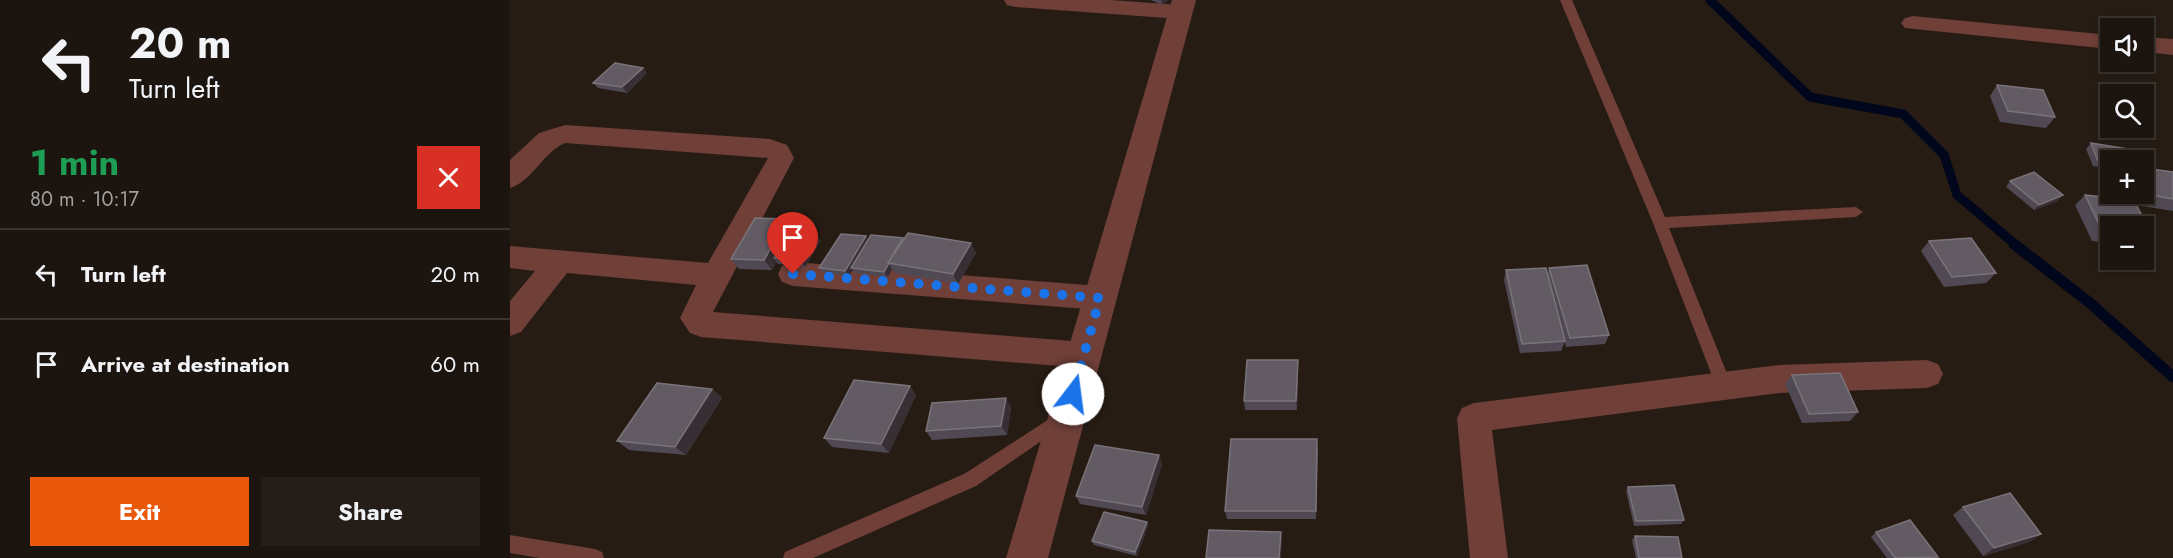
<!DOCTYPE html>
<html lang="en">
<head>
<meta charset="utf-8">
<style>
  body { margin:0; font-family:Jost,sans-serif; background:#251e18; color:#f1f3f6; height:100vh; display:flex; flex-direction:column; font-size:22px; white-space:nowrap }
  * { box-sizing:border-box; margin:0 }
  p { font-size:20px; color:#a09f9e }
  .icon { flex:none; width:33px; height:33px; fill:none; stroke:currentColor; stroke-width:2; stroke-linecap:round; stroke-linejoin:round }
  .map { position:relative; flex:1; overflow:hidden }
  .side { display:flex; flex-direction:column; background:#1c150f; width:510px }
  .side>* { flex:none }
  .hud { background:#1c150f; color:#f1f3f6; overflow:hidden }
  .buttons { position:absolute; left:1590px; top:18px; display:grid; gap:12px }
  .buttons a { display:grid; place-items:center; width:54px; height:54px; border-radius:0px; background:#1c150f; box-shadow:0 3px 9px #0003,0 0 0 2px #3a342f; font-size:30px }
  .pin { position:absolute; display:grid; place-items:center; width:51px; height:51px; color:#fff; margin:-62px -26px; border-radius:50% 50% 50% 0; rotate:-45deg; box-shadow:0 0 6px #0007 }
  .pin .icon { rotate:45deg }
  .me { position:absolute; width:66px; margin:-33px; rotate:15deg; stroke-linejoin:round; filter:drop-shadow(0 0 4px #0008) }
  .turn { display:flex; align-items:center; gap:21px; height:126px; padding:0 30px; font-size:27px }
  .turn .icon { width:78px; height:78px; stroke-width:2.5 }
  .turn b { display:block; font-size:42px; line-height:51px }
  .round { display:grid; place-items:center; flex:none; width:63px; height:63px; border-radius:0px; background:#251e18 }
  .overview { display:flex; align-items:center; justify-content:space-between; height:102px; padding:0 30px }
  h1 { font-size:36px; font-weight:700; line-height:45px; color:#1e9e55 }
  .action { display:flex; gap:12px; margin-top:auto; padding:12px 30px }
  .action a { flex:1; height:69px; border-radius:0px; background:#ea580c; color:#fff; font-size:24px; font-weight:700; line-height:69px; text-align:center }
  .action a+a { background:#251e18; color:#f1f3f6 }
  ul { padding:0; list-style:none }
  li { display:flex; align-items:center; gap:18px; height:90px; padding:0 30px; border-top:2px solid #3a342f }
  li div { flex:1 }
  li b { display:block; font-size:22px }
  li em { font-style:normal }
  main { display:flex; flex:1; min-height:0 }
  .map>svg:first-child { display:block }
  .lines { fill:none; stroke-linecap:round; stroke-linejoin:round }
  .stream-far1 { stroke:#00061c; stroke-width:9 }
  .stream { stroke:#00061c; stroke-width:11 }
  .service { fill:#6f3f38; fill-rule:evenodd }
  .minor { fill:#6f3f38; fill-rule:evenodd }
  .tertiary { fill:#6f3f38; fill-rule:evenodd }
  .wall { fill:#504953 }
  .shaded-wall { fill:#372f33 }
  .building { fill:#625b64; stroke:#7a7379; stroke-width:1.5 }
  .route { stroke:#1a73e8; stroke-width:10; stroke-dasharray:0 18 }
</style>
</head>
<body>
<main>
<section class="side">
<div class="hud">
<div class="turn"><svg class="icon" aria-label="left" viewBox="0 0 24 24"><path d="M17 20v-9H6M10 6l-5 5 5 5"/></svg><div><b>20 m</b>Turn left</div></div>
</div>
<div class="overview"><div><h1>1 min</h1><p>80 m · 10:17</p></div><a class="round" style="background:#d93025;color:#fff"><svg class="icon" aria-label="close" viewBox="0 0 24 24"><path d="M6 6l12 12M18 6L6 18"/></svg></a></div>
<ul>
<li><svg class="icon" aria-label="left" viewBox="0 0 24 24"><path d="M17 20v-9H6M10 6l-5 5 5 5"/></svg><div><b>Turn left</b></div><em>20 m</em></li>
<li><svg class="icon" aria-label="arrive" viewBox="0 0 24 24"><path d="M6 21V4h12l-3 4 3 4H6"/></svg><div><b>Arrive at destination</b></div><em>60 m</em></li>
</ul>
<div class="action"><a>Exit</a><a>Share</a></div>
</section>
<div class="map">
<svg width="1663" height="558" viewBox="0 0 1663 558">
  <rect width="100%" height="100%" fill="#261c14"/>
  <g class="lines">
    <path class="stream-far1" d="M1200,0l100,97 93,17 41,41 13,40 59,50"/>
    <path class="stream" d="M1504,244l76,59 83,74"/>
    <g class="service">
      <path d="M1050,0h12l93,217 191,-10 7,5 -7,5 -187,11 63,158 -2,5 -6,2 -6,-2 -2,-5 -63,-163z"/>
      <path d="M550,412l6,2 2,5 -2,5 -90,62 -163,72h-30l2,-6 179,-78z"/>
      <path d="M0,535l85,14 7,3 2,6h-64l-30,-5z"/>
    </g>
    <g class="minor">
      <path d="M494,0h106l70,5 8,2 4,5 -4,5 -8,2 -165,-12 -8,-2z"/>
      <path d="M1403,16l197,19v14l-205,-21 -4,-5 4,-5z"/>
      <path d="M1634,37l29,2v16l-29,-3z"/>
      <path d="M55,125l205,14 17,6 7,13 -81,154 371,30 11,4 5,9 -5,9 -11,4 -383,-31 -11,-4 -10,-15 16,-33 -129,-12 -46,59 -11,4v-35l25,-30 -25,-3v-22l198,17 60,-105 -203,-15c-23,10 -32,38 -55,45v-28l29,-27z"/>
      <path d="M283,262l307,24 11,3 4,9 -4,9 -11,3 -307,-24 -11,-4 -4,-8 4,-8z"/>
      <path d="M1417,360l11,4 5,10 -5,10 -11,4 -148,5 -287,37 16,128h-38l-13,-140 5,-10 12,-5 305,-38z"/>
    </g>
    <path class="tertiary" d="M662,0h24l-148,558h-42z"/>
  </g>
  <g class="wall">
    <path d="M641,0h17l-6,5z"/>
    <path d="M137,73l-20,20 -29,-5 -5,-5z"/>
    <path d="M1487,85l58,32 -9,11 -46,-6 -10,-26z"/>
    <path d="M1581,143l19,17v9l-17,-3 -7,-17z"/>
    <path d="M1634,168l29,4v39l-37,-6 16,31 -8,8v-18h-34v17l-18,-2 -17,-36 10,-10 48,5 -3,-6h14z"/>
    <path d="M1500,181l48,20 -24,9 -28,-23z"/>
    <path d="M284,230l-2,3 29,8 -16,26 -27,-3 -2,-2 -4,8 -33,-1 -8,-10z"/>
    <path d="M394,239l72,14 -18,31 -63,-11 -3,-4 -4,8 -33,-4 -2,-3 -4,6 -26,-3 -4,-5 49,-28z"/>
    <path d="M1419,241l67,32 -10,10 -42,4 -23,-36z"/>
    <path d="M1039,268l60,67 -4,9 -39,3 -1,-5 -4,9 -41,2 -16,-73 2,-10 42,3z"/>
    <path d="M788,360v10l-1,40h-52l-1,-9z"/>
    <path d="M1282,375l66,37 -8,9 -48,2 -17,-39z"/>
    <path d="M400,386l6,9 -27,58 -57,-6 -8,-9z"/>
    <path d="M202,389l10,9 -36,57 -57,-5 -12,-9z"/>
    <path d="M501,407l-4,28 -75,5 -6,-9z"/>
    <path d="M808,448l-2,71h-89l-2,-8z"/>
    <path d="M652,464l-16,51 -66,-11 -4,-8z"/>
    <path d="M1118,487l56,33 -3,4 -47,2 -8,-35z"/>
    <path d="M1453,507l78,27 -12,8 -46,14 -30,-41z"/>
    <path d="M637,522l1,4 -11,30 -43,-11 -2,-4z"/>
    <path d="M1366,532l61,26h-50l-16,-21z"/>
    <path d="M1125,536l47,22h-46l-4,-18z"/>
  </g>
  <g class="shaded-wall">
    <path d="M651,0h7l-6,5z"/>
    <path d="M133,68l4,5 -20,20 -5,-6z"/>
    <path d="M1553,195l-5,6 -24,9 5,-5z"/>
    <path d="M277,219l7,11 -16,29 -4,-1 2,4 -4,8 -8,-10z"/>
    <path d="M307,236l4,5 -16,26 -4,-6z"/>
    <path d="M356,236l4,6 -19,26 2,2 -4,6 -4,-5z"/>
    <path d="M461,243l5,10 -18,31 -5,-10z"/>
    <path d="M379,264l3,5 -4,8 -4,-5z"/>
    <path d="M788,360v10l-1,40 -1,-9z"/>
    <path d="M400,386l6,9 -27,58 -8,-9z"/>
    <path d="M202,389l10,9 -36,57 -11,-8z"/>
    <path d="M496,398l5,9 -4,28 -6,-9z"/>
    <path d="M649,455l3,9 -16,51 -4,-8z"/>
    <path d="M637,522l1,4 -11,30 -2,-4z"/>
    <path d="M771,532l1,8 -1,18h-2z"/>
    <path d="M1531,534l-12,8 -46,14 11,-8z"/>
  </g>
  <g class="building">
    <path d="M105,63l28,5 -21,19 -29,-4z"/>
    <path d="M1487,85l46,5 12,27 -47,-6z"/>
    <path d="M1581,143l37,6 5,11h-23v3l-12,-2z"/>
    <path d="M1634,168l29,4v27l-28,-5 -1,-4z"/>
    <path d="M1524,172l29,23 -24,10 -29,-24z"/>
    <path d="M1575,195l49,5 18,36 -8,-1v-9h-34v5l-8,-1z"/>
    <path d="M245,218l32,1 -23,41 -33,-1z"/>
    <path d="M281,233l26,3 -16,25 -27,-3z"/>
    <path d="M398,233l63,10 -18,31 -65,-11z"/>
    <path d="M331,234l25,2 -21,35 -26,-3z"/>
    <path d="M361,235l32,3 -15,25h1l-5,9 -33,-4z"/>
    <path d="M1461,238l25,35 -44,4 -23,-36z"/>
    <path d="M1077,265l22,70 -39,3 -21,-70z"/>
    <path d="M1036,268l19,73 -43,3 -16,-74z"/>
    <path d="M737,360h51l-2,41h-52z"/>
    <path d="M1330,373l18,39 -49,2 -17,-39z"/>
    <path d="M344,380l56,6 -29,58 -57,-6z"/>
    <path d="M147,383l55,6 -37,58 -58,-6z"/>
    <path d="M496,398l-5,28 -75,5 6,-28z"/>
    <path d="M721,439h86l-1,72h-91z"/>
    <path d="M585,445l64,10 -17,52 -66,-11z"/>
    <path d="M1164,485l10,35 -48,1 -8,-34z"/>
    <path d="M1500,493l31,41 -47,14 -31,-41z"/>
    <path d="M594,512l43,10 -12,30 -43,-11z"/>
    <path d="M1400,520l28,37 -43,1 -19,-26z"/>
    <path d="M699,530l72,2 -2,26h-73z"/>
    <path d="M1125,536l43,1 4,21h-43z"/>
  </g>
  <g class="lines">
    <path class="route" d="M283,274l307,24 -27,96"/>
  </g>
</svg>
<div class="buttons">
<a><svg class="icon" aria-label="sound" viewBox="0 0 24 24"><path d="M4 9h4l5-4v14l-5-4H4zM17 9q2 3 0 6"/></svg></a>
<a><svg class="icon" aria-label="search" viewBox="0 0 24 24"><circle cx="10" cy="10" r="6"/><path d="M15 15l6 6"/></svg></a>
<a>+</a>
<a>−</a>
</div>
<div class="pin" style="left:283px;top:274px;background:#d93025"><svg class="icon" aria-label="arrive" viewBox="0 0 24 24"><path d="M6 21V4h12l-3 4 3 4H6"/></svg></div>
<svg class="me" style="left:563px;top:394px" viewBox="-20 -20 40 40"><circle r="19" fill="#fff"/><path d="M0-13L10 11 0 6-10 11z" fill="#1a73e8"/></svg>
</div>
</main>
</body>
</html>
